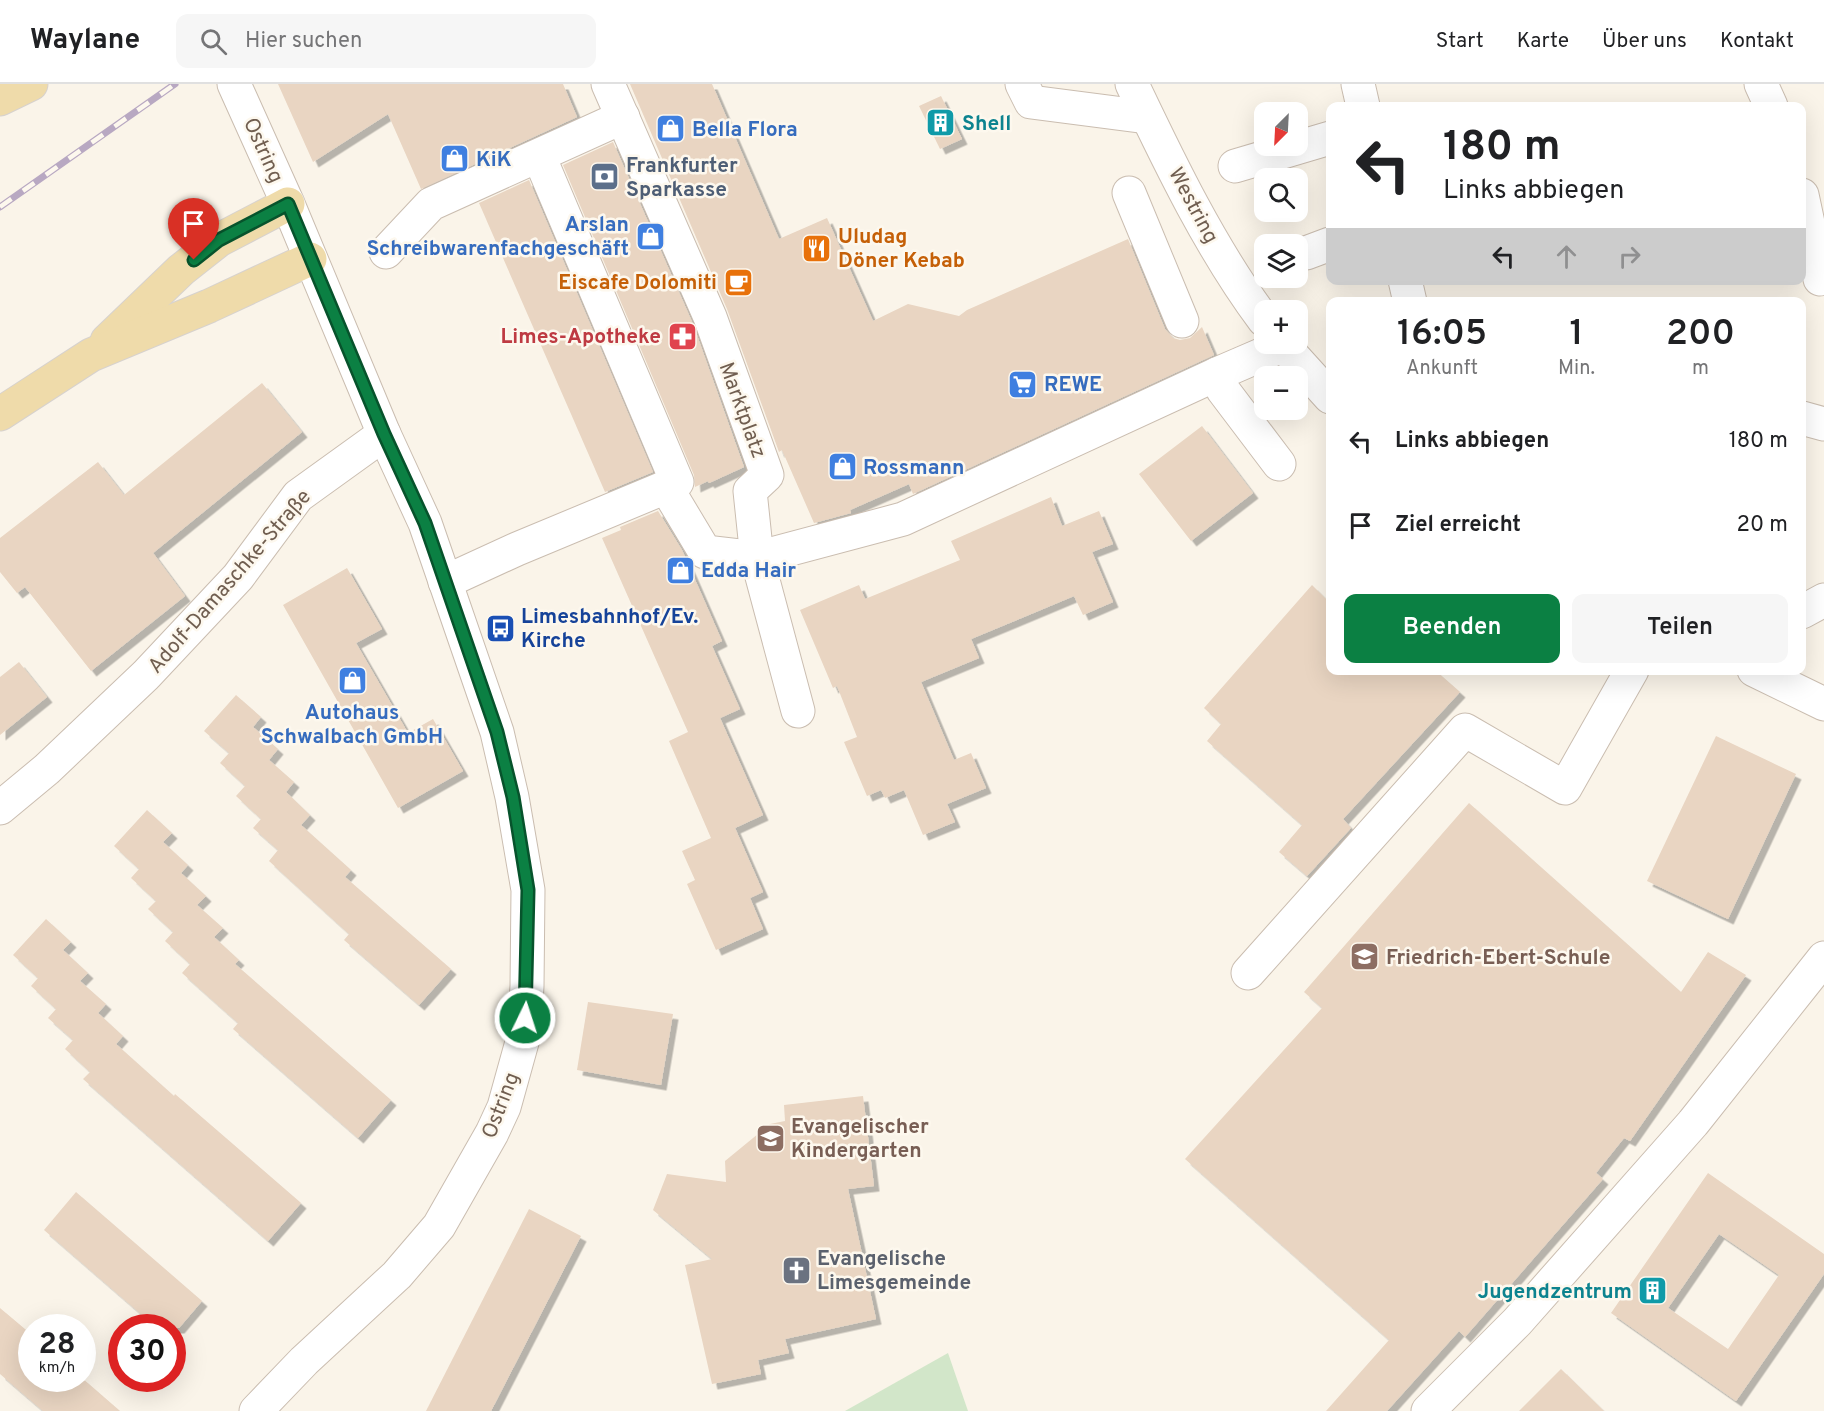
<!DOCTYPE html>
<html lang="de">
<head>
<meta charset="utf-8">
<style>
  body { margin:0; font-family:Overpass,sans-serif; background:#f6f6f6; color:#202124; height:100vh; display:flex; flex-direction:column; font-size:22px; white-space:nowrap }
  * { box-sizing:border-box; margin:0 }
  p { font-size:20px; color:#757577 }
  .icon { flex:none; width:33px; height:33px; fill:none; stroke:currentColor; stroke-width:2; stroke-linecap:round; stroke-linejoin:round }
  .map { position:relative; flex:1; overflow:hidden }
  .details { position:absolute; left:1326px; top:213px; width:480px; height:378px; display:flex; flex-direction:column; background:#fff; border-radius:12px; box-shadow:0 6px 24px #0002 }
  .details>* { flex:none }
  .guide { position:absolute; left:1326px; top:18px; width:480px; height:183px; border-radius:12px; box-shadow:0 6px 24px #0002; background:#fff; color:#202124; overflow:hidden }
  .needle { width:39px; rotate:204deg }
  .fabs { position:absolute; left:1254px; top:18px; display:grid; gap:12px }
  .fabs a { display:grid; place-items:center; width:54px; height:54px; border-radius:12px; background:#fff; box-shadow:0 6px 24px #0002; font-size:30px }
  .speed { position:absolute; left:18px; top:1230px; display:flex; gap:12px; font-size:30px; font-weight:700; text-align:center }
  .speed>* { display:grid; place-content:center; width:78px; height:78px; border-radius:50%; background:#fff; box-shadow:0 6px 24px #0002; line-height:1 }
  .speed small { font-size:15px; font-weight:400 }
  .speed .limit { border:9px solid #d22; background:#fff; color:#111 }
  .pin { position:absolute; display:grid; place-items:center; width:51px; height:51px; color:#fff; margin:-62px -26px; border-radius:50% 50% 50% 0; rotate:-45deg; box-shadow:0 0 6px #0007 }
  .pin .icon { rotate:45deg }
  .me { position:absolute; width:66px; margin:-33px; rotate:4deg; stroke-linejoin:round; filter:drop-shadow(0 0 4px #0008) }
  .turn { display:flex; align-items:center; gap:21px; height:126px; padding:0 18px; font-size:27px }
  .turn .icon { width:78px; height:78px; stroke-width:2.5 }
  .turn b { display:block; font-size:42px; line-height:51px }
  .lanes { display:flex; align-items:center; height:57px; padding:0 18px; background:#0003; justify-content:center; gap:30px; direction:ltr }
  .lanes .off { opacity:.35 }
  .eta { display:flex; justify-content:space-evenly; align-items:center; height:102px; text-align:center }
  .eta b { font-size:36px; font-weight:600; line-height:42px }
  .button { display:flex; gap:12px; margin-top:auto; padding:12px 18px }
  .button a { flex:1; height:69px; border-radius:12px; background:#0b8043; color:#fff; font-size:24px; font-weight:600; line-height:69px; text-align:center }
  .button a+a { background:#f6f6f6; color:#202124 }
  ul { padding:0; list-style:none }
  li { display:flex; align-items:center; gap:18px; height:84px; padding:0 18px }
  li div { flex:1 }
  li b { display:block; font-size:22px }
  li em { font-style:normal }
  header { display:flex; align-items:center; gap:36px; box-sizing:border-box; height:84px; padding:0 30px; background:#fff; border-bottom:2px solid #e0e0e0 }
  header strong { font-size:28px }
  nav { display:flex; gap:33px; margin-inline-start:auto; font-size:21px }
  .search { width:420px; height:54px; background:#f6f6f6; display:flex; align-items:center; gap:15px; box-sizing:border-box; padding:0 21px; border-radius:12px; color:#757577; font-size:22px }
  .map>svg:first-child { display:block }
  .green { fill:#d2e6c9 }
  .building { fill:#e9d5c2; fill-rule:evenodd; filter:url(#shadow) }
  .lines { fill:none; stroke-linecap:round; stroke-linejoin:round }
  .minor-casing { stroke:#cabdb0; stroke-width:35 }
  .major-casing { stroke:#d7d2ce; stroke-width:35 }
  .minor { stroke:#fff; stroke-width:33 }
  .major { stroke:#efdbaa; stroke-width:33 }
  .rail-casing { stroke:#b8a8c2; stroke-width:7 }
  .rail { stroke:#fdf8ee; stroke-width:4.5; stroke-dasharray:14; stroke-linecap:butt }
  .route-casing { stroke:#07532c; stroke-width:15 }
  .route { stroke:#0b8043; stroke-width:10 }
  .labels { text-anchor:middle; stroke-width:5; stroke-linejoin:round; paint-order:stroke }
  .culture-label { font-size:21px; font-weight:bold; fill:#0d838f; stroke:#fdf8ee; text-anchor:start }
  .shop-label { font-size:21px; font-weight:bold; fill:#366cbe; stroke:#fdf8ee; text-anchor:start }
  .street-label { font-size:21px; fill:#705e50; stroke:#fdf8ee }
  .service-label { font-size:21px; font-weight:bold; fill:#4e5e75; stroke:#fdf8ee; text-anchor:start }
  .food-label { font-size:21px; font-weight:bold; fill:#c56008; stroke:#fdf8ee; text-anchor:start }
  .health-label { font-size:21px; font-weight:bold; fill:#be3a42; stroke:#fdf8ee; text-anchor:end }
  .transit-label { font-size:21px; font-weight:bold; fill:#164399; stroke:#fdf8ee; text-anchor:start }
  .education-label { font-size:21px; font-weight:bold; fill:#785e54; stroke:#fdf8ee; text-anchor:start }
  .worship-label { font-size:21px; font-weight:bold; fill:#5b616d; stroke:#fdf8ee; text-anchor:start }
</style>
</head>
<body>
<header>
<strong>Waylane</strong>
<div class="search"><svg class="icon" aria-label="search" viewBox="0 0 24 24"><circle cx="10" cy="10" r="6"/><path d="M15 15l6 6"/></svg>Hier suchen</div>
<nav><a>Start</a><a>Karte</a><a>Über uns</a><a>Kontakt</a></nav>
</header>
<div class="map">
<svg width="1824" height="1327" viewBox="0 0 1824 1327">
  <defs>
    <filter id="shadow"><feDropShadow dx="5.5" dy="5.5" stdDeviation="0" flood-color="#0004"/></filter>
  </defs>
  <rect width="100%" height="100%" fill="#faf4e9"/>
  <path class="green" d="M948,1269l20,58h-123z"/>
  <g class="building">
    <path d="M278,0h285l14,33 -156,72 -33,-75 -75,48z"/>
    <path d="M630,0h82l67,155 48,-21 46,103 35,-17 51,12 8,-6 161,-71 37,90 8,9 7,2 10,-2 12,-11 12,28 -301,139 -4,-10 -59,26 1,3 -37,10 -32,-73 -3,2 -52,-143z"/>
    <path d="M941,12l21,43 -22,10 -21,-43z"/>
    <path d="M613,58l80,182 51,143 -35,16 -1,-2 -13,6 -1,-12 -131,-310z"/>
    <path d="M529,96l124,292 -48,20 -126,-289z"/>
    <path d="M262,299l40,49 -149,121 32,43 -94,75 -66,-84 -8,6 -17,-21v-34l98,-76 26,33z"/>
    <path d="M1202,342l51,67 -62,48 -52,-67z"/>
    <path d="M1051,413l11,29 37,-15 14,33 -21,8 21,50 -30,13 -9,-19 -103,43 8,19 -58,24 33,78 17,-7 15,35 -39,16 8,18 -32,13 -19,-45 -19,8 -4,-8 -14,6 -23,-54 13,-5 -20,-51 -4,2 -33,-78 59,-25 6,14 95,-39 -9,-19z"/>
    <path d="M658,427l24,39 40,91 -10,5 28,63 -20,9 43,97 -28,13 28,64 -13,6 13,31 -47,21 -29,-66 8,-4 -13,-29 29,-13 -42,-97 19,-9 -86,-194 19,-8 -1,-3z"/>
    <path d="M347,484l35,61 -26,14 52,90 25,-14 30,52 -65,37 -115,-203z"/>
    <path d="M1312,501l18,18v67h105l25,22 -117,127 8,9 -44,48 -28,-24 23,-27 -95,-84 14,-17 -17,-16z"/>
    <path d="M19,578l28,35 -47,38v-58z"/>
    <path d="M236,611l25,22 -8,10 25,22 -9,11 25,22 -8,10 24,23 -9,10 50,45 -6,7 106,92 -32,36 -75,-65 5,-6 -80,-73 9,-11 -25,-22 8,-9 -25,-23 9,-10 -25,-23 9,-10 -25,-22z"/>
    <path d="M1716,652l80,38 -68,145 -81,-38z"/>
    <path d="M1469,719l212,189 27,-40 38,23 -116,166 -6,-3 -28,35 7,6 -138,158 -6,-6 -72,80h-61l63,-71 -204,-181 137,-151 -18,-16z"/>
    <path d="M147,726l25,23 -9,9 25,23 -7,8 25,23 -9,9 26,23 -9,9 25,23 -4,4 156,136 -33,38 -125,-109 5,-6 -56,-50 8,-9 -25,-23 8,-9 -25,-23 8,-8 -25,-23 8,-9 -25,-23z"/>
    <path d="M46,835l25,23 -8,8 25,23 -8,8 26,23 -8,9 25,23 -7,8 58,52 1,-2 126,109 -33,38 -185,-162 7,-7 -25,-23 8,-9 -25,-22 8,-9 -25,-23 7,-8 -25,-23z"/>
    <path d="M588,918l85,12 -12,71 -84,-15z"/>
    <path d="M863,1012l11,90 -26,3 28,130 -91,20 4,14 -31,7 3,14 -49,10 -27,-119 27,-6 -59,-49 14,-36 59,8 -1,-21 45,-37 15,-3 -1,-16z"/>
    <path d="M1708,1089l116,81v20l-88,127 -125,-88zM1719,1150l60,41 -51,74 -60,-41z"/>
    <path d="M76,1108l126,109 -23,27h-22l-113,-98z"/>
    <path d="M529,1125l52,27 -90,175h-65z"/>
    <path d="M0,1224l32,27v43h50l38,33h-77l-43,-37z"/>
    <path d="M1561,1285l43,42h-85z"/>
  </g>
  <g class="lines">
    <defs>
      <g id="minor">
        <path d="M234,0l54,120 96,230 41,89 72,209 15,65 16,93 -1,96 -3,49 -20,72 -12,26 -53,93 -42,49 -93,86 -48,50"/>
        <path d="M608,0l102,233 57,158 -17,16 7,67 41,153"/>
        <path d="M1022,0l9,18 116,15"/>
        <path d="M1132,0c38,80 79,165 132,236"/>
        <path d="M1358,0l5,22"/>
        <path d="M1761,0l10,22"/>
        <path d="M539,72l138,326 -11,5"/>
        <path d="M1235,82l95,-28"/>
        <path d="M1129,109l53,128"/>
        <path d="M1802,111l18,84"/>
        <path d="M386,168l45,-48 192,-87"/>
        <path d="M1306,169l24,-9"/>
        <path d="M1405,196l5,22"/>
        <path d="M1282,260l48,53"/>
        <path d="M1217,290l6,16 56,74"/>
        <path d="M1802,334l22,6"/>
        <path d="M445,498l72,-33 149,-62 39,65 52,6 146,-39 314,-145 67,-29"/>
        <path d="M1802,528l22,-12"/>
        <path d="M1754,586l70,34"/>
        <path d="M0,724l47,-39 99,-94 92,-98 60,-81 86,-62"/>
        <path d="M1248,889l217,-243 100,58 67,-118"/>
        <path d="M1428,1327l89,-89 176,-199 131,-165"/>
      </g>
      <g id="major">
        <path d="M0,15l31,-15"/>
        <path d="M107,257l74,-71 38,-30 69,-36"/>
        <path d="M0,330l91,-59 118,-49 101,-47"/>
      </g>
    </defs>
    <use href="#minor" class="minor-casing"/>
    <use href="#major" class="major-casing"/>
    <use href="#minor" class="minor"/>
    <use href="#major" class="major"/>
    <defs>
      <path id="rail" d="M0,123l175,-123"/>
    </defs>
    <use href="#rail" class="rail-casing"/>
    <use href="#rail" class="rail"/>
  </g>
  <g class="lines">
    <defs>
      <path id="route" d="M194,176l25,-20 69,-36 96,230 41,89 72,209 16,65 15,93 -3,128"/>
    </defs>
    <use href="#route" class="route-casing"/>
    <use href="#route" class="route"/>
  </g>
  <defs>
    <symbol id="building-square" viewBox="-11 -11 22 22"><rect x="-9" y="-9" width="18" height="18" rx="4" fill="#0f9aa8" stroke="#fdf8ee"/><path d="M-4-6H4V6H1V3H-1V6H-4ZM-2.5-4.3h1.7v1.8h-1.7ZM.8-4.3h1.7v1.8H.8ZM-2.5-1h1.7V.8h-1.7ZM.8-1h1.7V.8H.8Z" fill="#fff"/></symbol>
    <symbol id="shop-square" viewBox="-11 -11 22 22"><rect x="-9" y="-9" width="18" height="18" rx="4" fill="#3f7fe0" stroke="#fdf8ee"/><path d="M-5-2.5h2.3a2.7 3.5 0 0 1 5.4 0H5L5.5 6h-11ZM-1.5-2.5h3a1.5 2.3 0 0 0-3 0Z" fill="#fff"/></symbol>
    <symbol id="bank-square" viewBox="-11 -11 22 22"><rect x="-9" y="-9" width="18" height="18" rx="4" fill="#5c6f8a" stroke="#fdf8ee"/><path d="M-6-4H6V4H-6ZM0-2.3a2.3 2.3 0 1 0 0 4.6a2.3 2.3 0 1 0 0-4.6Z" fill="#fff"/></symbol>
    <symbol id="restaurant-square" viewBox="-11 -11 22 22"><rect x="-9" y="-9" width="18" height="18" rx="4" fill="#e8710a" stroke="#fdf8ee"/><path d="M-5-6h1v4h1v-4h1v4h1v-4h1v5L-1.5 .5V6h-2V.5L-5-1ZM5-6V6H3V1.5H1.5Q1.5-4 5-6Z" fill="#fff"/></symbol>
    <symbol id="cafe-square" viewBox="-11 -11 22 22"><rect x="-9" y="-9" width="18" height="18" rx="4" fill="#e8710a" stroke="#fdf8ee"/><path d="M-5.5-4.5H6V0H3Q3 3.5 0 3.5H-2.5Q-5.5 3.5-5.5 0ZM3-3.2v2h1.7v-2ZM-6 4.5H4V6H-6Z" fill="#fff"/></symbol>
    <symbol id="pharmacy-square" viewBox="-11 -11 22 22"><rect x="-9" y="-9" width="18" height="18" rx="4" fill="#e0444e" stroke="#fdf8ee"/><path d="M-2-6h4v4h4v4h-4v4h-4v-4h-4v-4h4Z" fill="#fff"/></symbol>
    <symbol id="supermarket-square" viewBox="-11 -11 22 22"><rect x="-9" y="-9" width="18" height="18" rx="4" fill="#3f7fe0" stroke="#fdf8ee"/><path d="M-6-5.5h2.5l.6 2H6L4.5 2H-2.5L-4.4-4H-6ZM-1.5 3.2a1.3 1.3 0 1 0 .1 0ZM3 3.2a1.3 1.3 0 1 0 .1 0Z" fill="#fff"/></symbol>
    <symbol id="bus-square" viewBox="-11 -11 22 22"><rect x="-9" y="-9" width="18" height="18" rx="4" fill="#1a4fb4" stroke="#fdf8ee"/><path d="M-5-6H5V4H4V6H2V4H-2V6H-4V4H-5ZM-3.5-4V0h7V-4ZM-3.5 1.2v1.5H-2V1.2ZM2 1.2v1.5H3.5V1.2Z" fill="#fff"/></symbol>
    <symbol id="school-square" viewBox="-11 -11 22 22"><rect x="-9" y="-9" width="18" height="18" rx="4" fill="#8d6e63" stroke="#fdf8ee"/><path d="M0-5L7-2L0 1L-7-2ZM-4 1L0 2.5L4 1V4Q0 6-4 4Z" fill="#fff"/></symbol>
    <symbol id="church-square" viewBox="-11 -11 22 22"><rect x="-9" y="-9" width="18" height="18" rx="4" fill="#6b7280" stroke="#fdf8ee"/><path d="M-1.2-6h2.4v3.5h3.3v2.4h-3.3V6h-2.4V-.1h-3.3v-2.4h3.3Z" fill="#fff"/></symbol>
  </defs>
  <g fill-rule="evenodd">
    <use href="#building-square" x="924" y="22" width="33" height="33"/>
    <use href="#shop-square" x="654" y="28" width="33" height="33"/>
    <use href="#shop-square" x="438" y="58" width="33" height="33"/>
    <use href="#bank-square" x="588" y="76" width="33" height="33"/>
    <use href="#shop-square" x="634" y="136" width="33" height="33"/>
    <use href="#restaurant-square" x="800" y="148" width="33" height="33"/>
    <use href="#cafe-square" x="722" y="182" width="33" height="33"/>
    <use href="#pharmacy-square" x="666" y="236" width="33" height="33"/>
    <use href="#supermarket-square" x="1006" y="284" width="33" height="33"/>
    <use href="#shop-square" x="826" y="366" width="33" height="33"/>
    <use href="#shop-square" x="664" y="470" width="33" height="33"/>
    <use href="#bus-square" x="484" y="528" width="33" height="33"/>
    <use href="#shop-square" x="336" y="580" width="33" height="33"/>
    <use href="#school-square" x="1348" y="856" width="33" height="33"/>
    <use href="#school-square" x="754" y="1038" width="33" height="33"/>
    <use href="#church-square" x="780" y="1170" width="33" height="33"/>
    <use href="#building-square" x="1636" y="1190" width="33" height="33"/>
  </g>
  <g class="labels">
    <g class="culture-label">
      <text x="962" y="46">Shell</text>
      <text x="1632" y="1214" text-anchor="end">Jugendzentrum</text>
    </g>
    <g class="shop-label">
      <text x="692" y="52">Bella Flora</text>
      <text x="476" y="82">KiK</text>
      <text x="629" y="147" text-anchor="end">Arslan<tspan x="629" dy="24">Schreibwarenfachgeschäft</tspan></text>
      <text x="1044" y="307">REWE</text>
      <text x="863" y="390">Rossmann</text>
      <text x="701" y="493">Edda Hair</text>
      <text x="352" y="635" text-anchor="middle">Autohaus<tspan x="352" dy="24">Schwalbach GmbH</tspan></text>
    </g>
    <g class="street-label">
      <text transform="translate(264 66) rotate(66)" y="7">Ostring</text>
      <text transform="translate(1194 121) rotate(62)" y="7">Westring</text>
      <text transform="translate(743 326) rotate(70)" y="7">Marktplatz</text>
      <text transform="translate(229 497) rotate(-49)" y="7">Adolf-Damaschke-Straße</text>
      <text transform="translate(500 1021) rotate(-69)" y="7">Ostring</text>
    </g>
    <g class="service-label">
      <text x="626" y="88">Frankfurter<tspan x="626" dy="24">Sparkasse</tspan></text>
    </g>
    <g class="food-label">
      <text x="838" y="159">Uludag<tspan x="838" dy="24">Döner Kebab</tspan></text>
      <text x="717" y="205" text-anchor="end">Eiscafe Dolomiti</text>
    </g>
    <g class="health-label">
      <text x="661" y="259">Limes-Apotheke</text>
    </g>
    <g class="transit-label">
      <text x="521" y="539">Limesbahnhof/Ev.<tspan x="521" dy="24">Kirche</tspan></text>
    </g>
    <g class="education-label">
      <text x="1386" y="880">Friedrich-Ebert-Schule</text>
      <text x="791" y="1049">Evangelischer<tspan x="791" dy="24">Kindergarten</tspan></text>
    </g>
    <g class="worship-label">
      <text x="817" y="1181">Evangelische<tspan x="817" dy="24">Limesgemeinde</tspan></text>
    </g>
  </g>
</svg>
<div class="fabs">
<a><svg class="needle" viewBox="-14 -14 28 28"><path d="M0-13l5 13h-10z" fill="#e53935"/><path d="M0 13l5-13h-10z" fill="#757577"/></svg></a>
<a><svg class="icon" aria-label="search" viewBox="0 0 24 24"><circle cx="10" cy="10" r="6"/><path d="M15 15l6 6"/></svg></a>
<a><svg class="icon" aria-label="layers" viewBox="0 0 24 24"><path d="M12 4l9 5-9 5-9-5zM3 14l9 5 9-5"/></svg></a>
<a>+</a>
<a>−</a>
</div>
<div class="speed"><div>28<small>km/h</small></div><div class="limit">30</div></div>
<div class="pin" style="left:194px;top:176px;background:#d93025"><svg class="icon" aria-label="arrive" viewBox="0 0 24 24"><path d="M6 21V4h12l-3 4 3 4H6"/></svg></div>
<svg class="me" style="left:525px;top:934px" viewBox="-20 -20 40 40"><circle r="17" fill="#0b8043" stroke="#fff" stroke-width="3"/><path d="M0-11L8 9 0 5-8 9z" fill="#fff"/></svg>
<div class="guide">
<div class="turn"><svg class="icon" aria-label="left" viewBox="0 0 24 24"><path d="M17 20v-9H6M10 6l-5 5 5 5"/></svg><div><b>180 m</b>Links abbiegen</div></div>
<div class="lanes"><svg class="icon" aria-label="left" viewBox="0 0 24 24"><path d="M17 20v-9H6M10 6l-5 5 5 5"/></svg><svg class="icon off" aria-label="ahead" viewBox="0 0 24 24"><path d="M12 20V5M6 11l6-6 6 6"/></svg><svg class="icon off" aria-label="right" viewBox="0 0 24 24"><path d="M7 20v-9h11M14 6l5 5-5 5"/></svg></div>
</div>
<section class="details">
<div class="eta">
<div><b>16:05</b><p>Ankunft</p></div>
<div><b>1</b><p>Min.</p></div>
<div><b>200</b><p>m</p></div>
</div>
<ul>
<li><svg class="icon" aria-label="left" viewBox="0 0 24 24"><path d="M17 20v-9H6M10 6l-5 5 5 5"/></svg><div><b>Links abbiegen</b></div><em>180 m</em></li>
<li><svg class="icon" aria-label="arrive" viewBox="0 0 24 24"><path d="M6 21V4h12l-3 4 3 4H6"/></svg><div><b>Ziel erreicht</b></div><em>20 m</em></li>
</ul>
<div class="button"><a>Beenden</a><a>Teilen</a></div>
</section>
</div>
</body>
</html>
